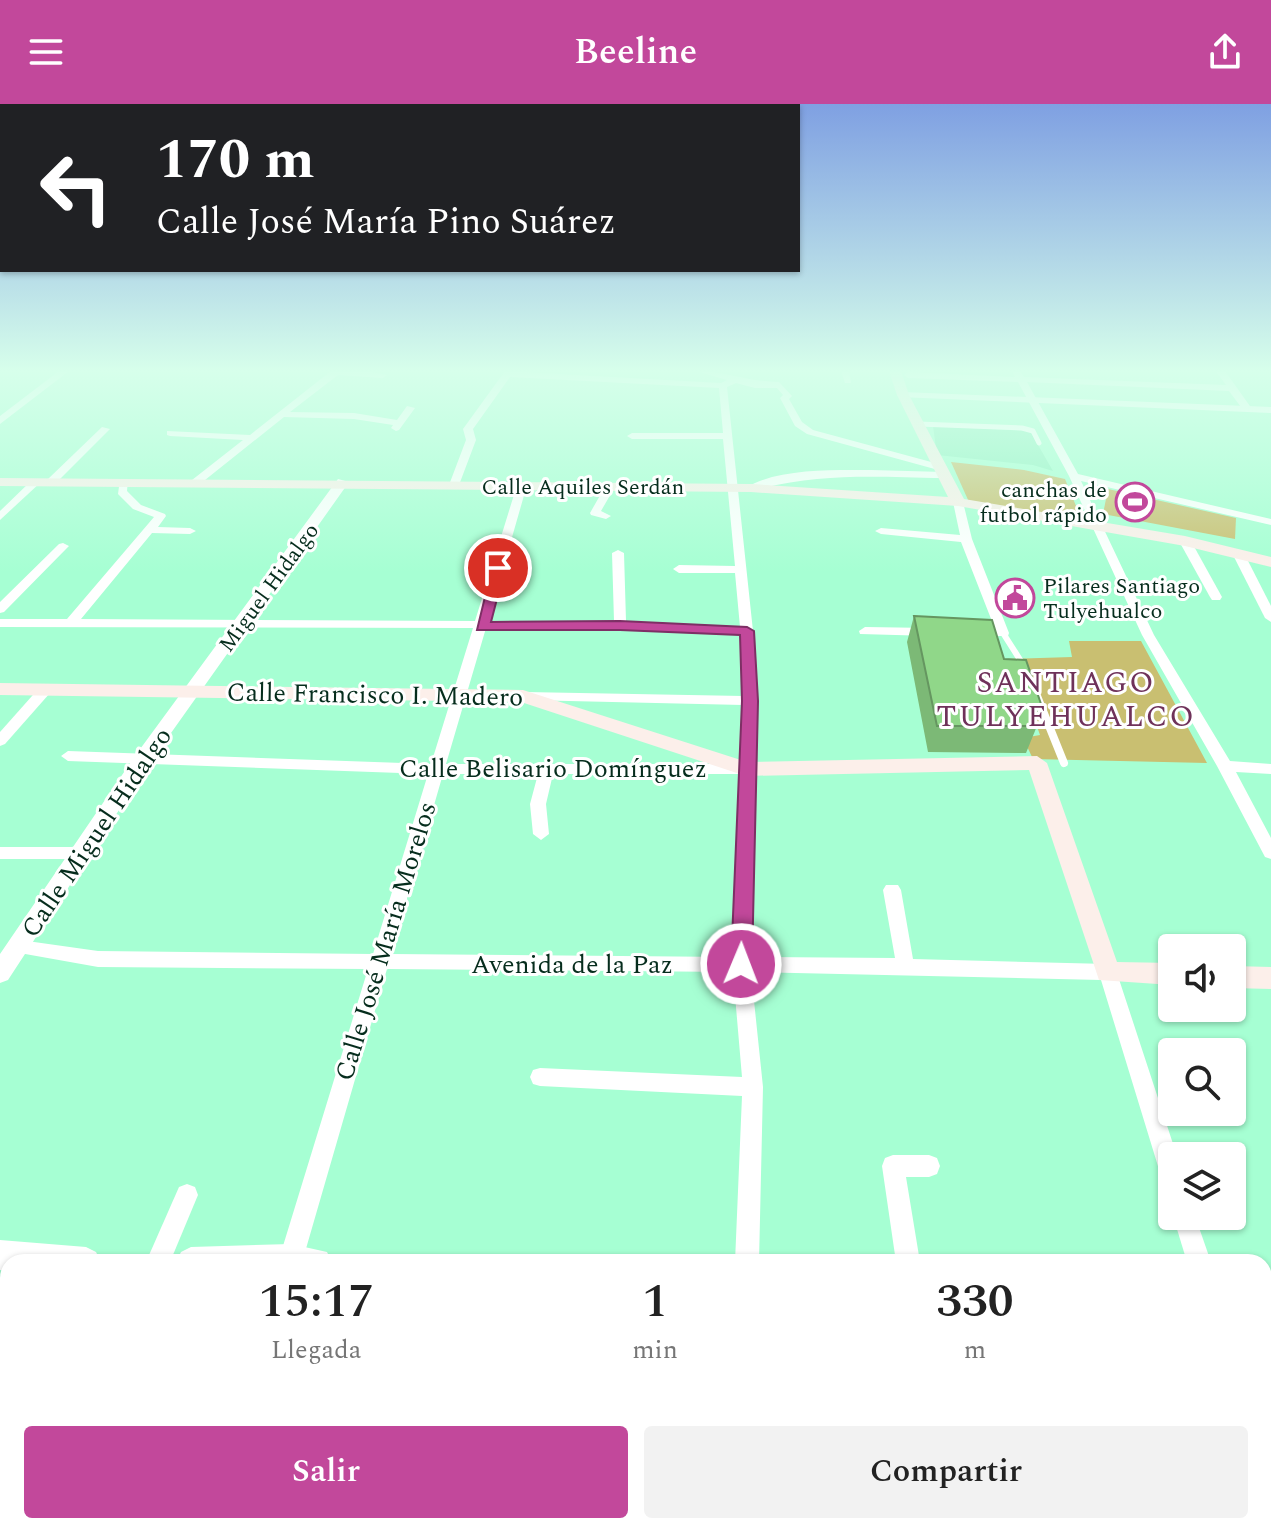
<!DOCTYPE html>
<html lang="es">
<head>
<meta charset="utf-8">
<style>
  body { margin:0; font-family:Spectral,serif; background:#f2f2f2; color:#222; height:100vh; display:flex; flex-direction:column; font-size:30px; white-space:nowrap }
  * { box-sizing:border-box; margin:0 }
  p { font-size:26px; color:#767676 }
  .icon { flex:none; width:44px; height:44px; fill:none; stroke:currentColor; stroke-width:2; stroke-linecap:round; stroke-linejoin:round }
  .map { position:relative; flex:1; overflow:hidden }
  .details { position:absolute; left:0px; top:1150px; width:1272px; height:280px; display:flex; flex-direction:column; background:#fff; border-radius:24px 24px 0 0; box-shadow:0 2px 6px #0004 }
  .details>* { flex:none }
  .top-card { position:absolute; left:0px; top:0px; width:800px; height:168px; box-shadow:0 2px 6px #0004; background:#202124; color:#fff; overflow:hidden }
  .fabs { position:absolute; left:1158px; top:830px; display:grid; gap:16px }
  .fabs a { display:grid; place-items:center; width:88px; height:88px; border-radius:8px; background:#fff; box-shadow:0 2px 6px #0004; font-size:40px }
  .pin { position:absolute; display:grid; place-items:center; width:68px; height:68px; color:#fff; margin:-34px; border:4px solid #fff; border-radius:50%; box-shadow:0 2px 8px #0007 }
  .me { position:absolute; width:88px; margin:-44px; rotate:1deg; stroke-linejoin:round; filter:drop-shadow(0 0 6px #0008) }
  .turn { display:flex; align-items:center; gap:28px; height:168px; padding:0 24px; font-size:36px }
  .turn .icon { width:104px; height:104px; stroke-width:2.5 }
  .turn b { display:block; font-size:56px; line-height:68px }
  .eta { display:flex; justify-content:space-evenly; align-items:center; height:136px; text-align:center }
  .eta b { font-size:48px; font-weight:600; line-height:56px }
  .cta { display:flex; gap:16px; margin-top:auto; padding:16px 24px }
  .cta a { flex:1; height:92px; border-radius:8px; background:#c2489b; color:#fff; font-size:32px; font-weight:600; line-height:92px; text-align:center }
  .cta a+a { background:#f2f2f2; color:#222 }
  header { display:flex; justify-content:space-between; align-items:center; height:104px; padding:0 24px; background:#c2489b; color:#fff; font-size:36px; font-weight:600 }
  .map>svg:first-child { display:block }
  .built { fill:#91f2c3 }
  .green { fill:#c9bf71 }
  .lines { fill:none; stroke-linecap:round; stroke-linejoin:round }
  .service-far2 { stroke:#fff; stroke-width:5 }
  .service-far1 { stroke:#fff; stroke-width:6 }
  .service { stroke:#fff; stroke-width:8 }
  .minor { fill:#fff; fill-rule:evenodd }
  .tertiary { fill:#fff; fill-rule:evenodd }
  .secondary { fill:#fcefea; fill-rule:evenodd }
  .wall { fill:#7cb976 }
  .building { fill:#90d789; stroke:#659660; stroke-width:2 }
  .route { fill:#c2489b; stroke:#7e2f65; stroke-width:2 }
  .labels { text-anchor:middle; stroke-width:6; stroke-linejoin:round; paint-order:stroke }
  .far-street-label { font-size:22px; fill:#062d1d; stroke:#fff }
  .far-poi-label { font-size:22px; fill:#062d1d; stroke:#fff; text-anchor:end }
  .street-label { font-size:26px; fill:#062d1d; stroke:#fff }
  .quarter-label { font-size:30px; letter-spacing:2px; fill:#6f325a; stroke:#fff }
</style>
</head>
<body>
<header><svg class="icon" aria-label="menu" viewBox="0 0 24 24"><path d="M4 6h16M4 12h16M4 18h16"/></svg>Beeline<svg class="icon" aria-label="share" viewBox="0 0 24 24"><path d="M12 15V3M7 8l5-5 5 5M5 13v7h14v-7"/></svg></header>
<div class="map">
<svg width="1271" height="1430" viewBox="0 0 1271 1430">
  <rect width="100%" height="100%" fill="#a6ffd3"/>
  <path class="built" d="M933,322l97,5 23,40 -20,-6 -96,-10z"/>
  <g class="green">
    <path d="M951,358l73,8 41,9 18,44 -114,-21z"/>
    <path d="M1108,385l128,29 -1,21 -132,-25z"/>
    <path d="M1069,537h72l66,122 -174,-4 -10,-21 17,-3 -17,-48 -19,-28 68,-2z"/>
  </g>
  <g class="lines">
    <path class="service-far2" d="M918,320l104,4 11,3 6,12"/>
    <path class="service-far1" d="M1003,529l21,33"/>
    <path class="service" d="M1037,592l27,67"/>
    <g class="minor">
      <path d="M59,267h10l-69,53v-8z"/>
      <path d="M331,267h36l20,4 -4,3 -45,-3 -48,37 64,1 43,7 10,-14 8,2 -16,22 -3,1 -5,-3 2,-3 -39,-6 -70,-2 -84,67h-8v-4l51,-40 -73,-4 -3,-1v-4l83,4z"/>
      <path d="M505,267l216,12 6,-3 -31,-9c28,0 54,11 83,11l13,14 -3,3 13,23 11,8 133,36 1,2 -5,3 -135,-37 -12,-8 -15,-28 3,-3 -6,-7h-22l-19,-5 -9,4 26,244 4,70 -7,256 145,1 -12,-68 3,-5h12l3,5 12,69 195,5 7,3 62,189h-5v31l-8,-3 -3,-8 -60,-196 -350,-8 12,115 -4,175h-24l7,-166 -202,-10 -7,-2 -3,-7 3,-7 7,-2 202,9 -9,-105 -346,-3 -84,290 -2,3h-20l-2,-3 89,-290 -270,-2 -84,-15 -3,-5 3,-5 6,-2 78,11 275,3 55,-180 -360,-13 -7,-5 7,-5 363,13 42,-136 -473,-1v-8h67l87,-102 -21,-8 -15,-15 2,-15h8l-1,12 14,14 24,9 1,2 -8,11 32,1 6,3 -6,3 -38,-1 -71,86 394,2 42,-136 5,-3 5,3 -39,136h126l-2,-68 6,-3 6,3 2,68 114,6 -5,-54h-56l-6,-4 6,-4 56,1 -12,-127h-91l-5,-3 5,-3h91l-4,-45 -209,-11 -37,52 3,11 -17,45 -9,2 -1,-2 17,-45 -3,-11zM486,524l134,1 121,6 2,61 -218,-4 -7,4 7,4 218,5 -3,59h-294zM443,670h95l-8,30 3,30 8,6 8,-6 -3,-30 7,-30h187l-8,183 -341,-3z"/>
      <path d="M841,267h8l2,12h-6z"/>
      <path d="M1012,267h8l4,6 202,8 -10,-14h9l27,38 -8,2 -15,-20 -202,-9 51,92 193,45v6l-190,-44 73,154 76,126 41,3v10l-35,-2 35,66v21l-6,-2 -48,-91 -75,-131 -73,-159 -51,-94 -110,-4 -4,-3 4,-3 107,5z"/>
      <path d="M102,323l8,2 -54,54h-8v-4z"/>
      <path d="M871,366l73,2 5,3 -5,3c-71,-1 -123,-6 -193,13l-5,-3c30,-20 89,-18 125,-18z"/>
      <path d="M32,376l9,2 -41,38v-9z"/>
      <path d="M611,378l5,3 -15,26 10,5 -5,3 -15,-4 -1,-2 16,-28z"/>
      <path d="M958,395l5,3 9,37 37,94 -1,3h-34l-6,-4 6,-4 21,1 -34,-87 -80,-8 -6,-3 6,-3 79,7 -7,-33z"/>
      <path d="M1181,435l10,2 31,56 -2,3h-8l-2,-3 -31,-56z"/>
      <path d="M63,439l6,3 -2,2 -63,64 -4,1v-11l59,-58z"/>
      <path d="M1239,448l6,3 26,51v16l-6,-4 -32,-63z"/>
      <path d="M865,523l66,1 6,4 -6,4 -71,-2 -1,-3z"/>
      <path d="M45,582l7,4 -2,3 -45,51 -5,2v-14l40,-45z"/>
      <path d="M0,743h79l6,2 2,4 -2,4 -6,2h-79z"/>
      <path d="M893,1051h36l8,3 3,8 -3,8 -8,3h-23l14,85h-24l-14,-96 3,-8z"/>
      <path d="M187,1080l8,3 3,8 -28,67h-24l33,-75z"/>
      <path d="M1173,1112h22l16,46h-24z"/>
      <path d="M1264,1342l7,3v45l-7,-3z"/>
      <path d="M122,1422h28l-3,8h-28z"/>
      <path d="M328,1422h28l-2,8h-28z"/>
      <rect x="575" y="1422" width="28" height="8"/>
    </g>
    <g class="tertiary">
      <path d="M903,288l368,15v6l-372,-16 -2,-2z"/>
      <path d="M338,375l11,3 -200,282 -141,216 -8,3v-29l135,-198z"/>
      <path d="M0,1136l86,7 10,5 5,10h-93v8h-8z"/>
      <path d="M291,1140l36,8 5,10h-156l5,-10 10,-5z"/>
      <rect x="1264" y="1179" width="7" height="30"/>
    </g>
    <g class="secondary">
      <path d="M889,267h12l8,24 55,104 221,37 86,21v10l-86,-21 -227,-40 -207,-14 -751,-6v-8l751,6 197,13 -51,-102z"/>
      <path d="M0,579l523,7 224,72 290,-6 10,7 70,199 55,1v22l-73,-5 -70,-210 -283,6 -225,-74 -521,-7z"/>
      <path d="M1232,862l39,1v22l-39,-1z"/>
    </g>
  </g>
  <path class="wall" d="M914,512l90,43 37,45 -6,15 2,7 -11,27 -98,-1 -21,-110z"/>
  <path class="building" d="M914,512l78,4 12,39 22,1 15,44h-11l7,22h-100z"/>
  <linearGradient id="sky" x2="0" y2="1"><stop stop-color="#7fa0e2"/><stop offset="0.57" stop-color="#d7ffeb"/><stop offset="1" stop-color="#d7ffeb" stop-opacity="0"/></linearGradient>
  <rect width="1271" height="468" fill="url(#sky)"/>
  <path class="route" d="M498,460l7,4 -14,54 129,-1 127,6 7,4 4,70 -6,263 -3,7h-15l-3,-7 11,-263 -2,-66 -120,-5h-143l15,-62z"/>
  <defs>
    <symbol id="stadium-ring" viewBox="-11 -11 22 22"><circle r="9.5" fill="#fff" stroke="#c2489b" stroke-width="1.5"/><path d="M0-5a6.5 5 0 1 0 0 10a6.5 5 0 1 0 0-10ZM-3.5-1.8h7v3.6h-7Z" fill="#c2489b"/></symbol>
    <symbol id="civic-ring" viewBox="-11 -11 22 22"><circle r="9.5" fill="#fff" stroke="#c2489b" stroke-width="1.5"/><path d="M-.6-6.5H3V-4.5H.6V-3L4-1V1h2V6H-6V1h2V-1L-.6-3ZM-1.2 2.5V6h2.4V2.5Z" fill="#c2489b"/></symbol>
  </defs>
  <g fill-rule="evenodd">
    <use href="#stadium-ring" x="1113" y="376" width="44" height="44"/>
    <use href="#civic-ring" x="993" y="472" width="44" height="44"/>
  </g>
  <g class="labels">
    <g class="far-street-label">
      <text x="583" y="390">Calle Aquiles Serdán</text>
      <text transform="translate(268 483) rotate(-54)" y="8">Miguel Hidalgo</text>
    </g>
    <g class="far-poi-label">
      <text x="1107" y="393">canchas de<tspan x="1107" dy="25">futbol rápido</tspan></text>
      <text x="1043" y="489" text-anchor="start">Pilares Santiago<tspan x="1043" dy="25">Tulyehualco</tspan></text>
    </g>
    <g class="street-label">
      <text transform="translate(375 590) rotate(1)" y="9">Calle Francisco I. Madero</text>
      <text x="553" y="673">Calle Belisario Domínguez</text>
      <text transform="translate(96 728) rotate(-56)" y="9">Calle Miguel Hidalgo</text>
      <text transform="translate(385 837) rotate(-73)" y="9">Calle José María Morelos</text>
      <text x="572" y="869">Avenida de la Paz</text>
    </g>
    <g class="quarter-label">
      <text x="1066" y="588">SANTIAGO<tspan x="1066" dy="34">TULYEHUALCO</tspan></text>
    </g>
  </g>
</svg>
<div class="fabs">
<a><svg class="icon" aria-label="sound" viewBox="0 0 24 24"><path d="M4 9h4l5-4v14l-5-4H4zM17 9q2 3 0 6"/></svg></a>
<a><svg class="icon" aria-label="search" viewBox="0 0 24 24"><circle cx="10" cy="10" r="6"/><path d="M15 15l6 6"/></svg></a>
<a><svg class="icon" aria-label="layers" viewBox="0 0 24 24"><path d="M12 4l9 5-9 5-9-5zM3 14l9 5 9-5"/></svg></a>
</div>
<div class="pin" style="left:498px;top:464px;background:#d93025"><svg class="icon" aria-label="arrive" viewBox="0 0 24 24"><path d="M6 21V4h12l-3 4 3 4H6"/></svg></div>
<svg class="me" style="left:741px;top:860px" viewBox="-20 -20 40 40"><circle r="17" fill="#c2489b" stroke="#fff" stroke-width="3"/><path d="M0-11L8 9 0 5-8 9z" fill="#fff"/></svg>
<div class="top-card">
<div class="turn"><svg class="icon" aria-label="left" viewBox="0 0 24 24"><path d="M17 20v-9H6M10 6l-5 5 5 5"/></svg><div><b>170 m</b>Calle José María Pino Suárez</div></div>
</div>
<section class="details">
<div class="eta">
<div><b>15:17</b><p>Llegada</p></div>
<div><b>1</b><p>min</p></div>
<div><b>330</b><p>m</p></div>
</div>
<div class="cta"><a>Salir</a><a>Compartir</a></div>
</section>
</div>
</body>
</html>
